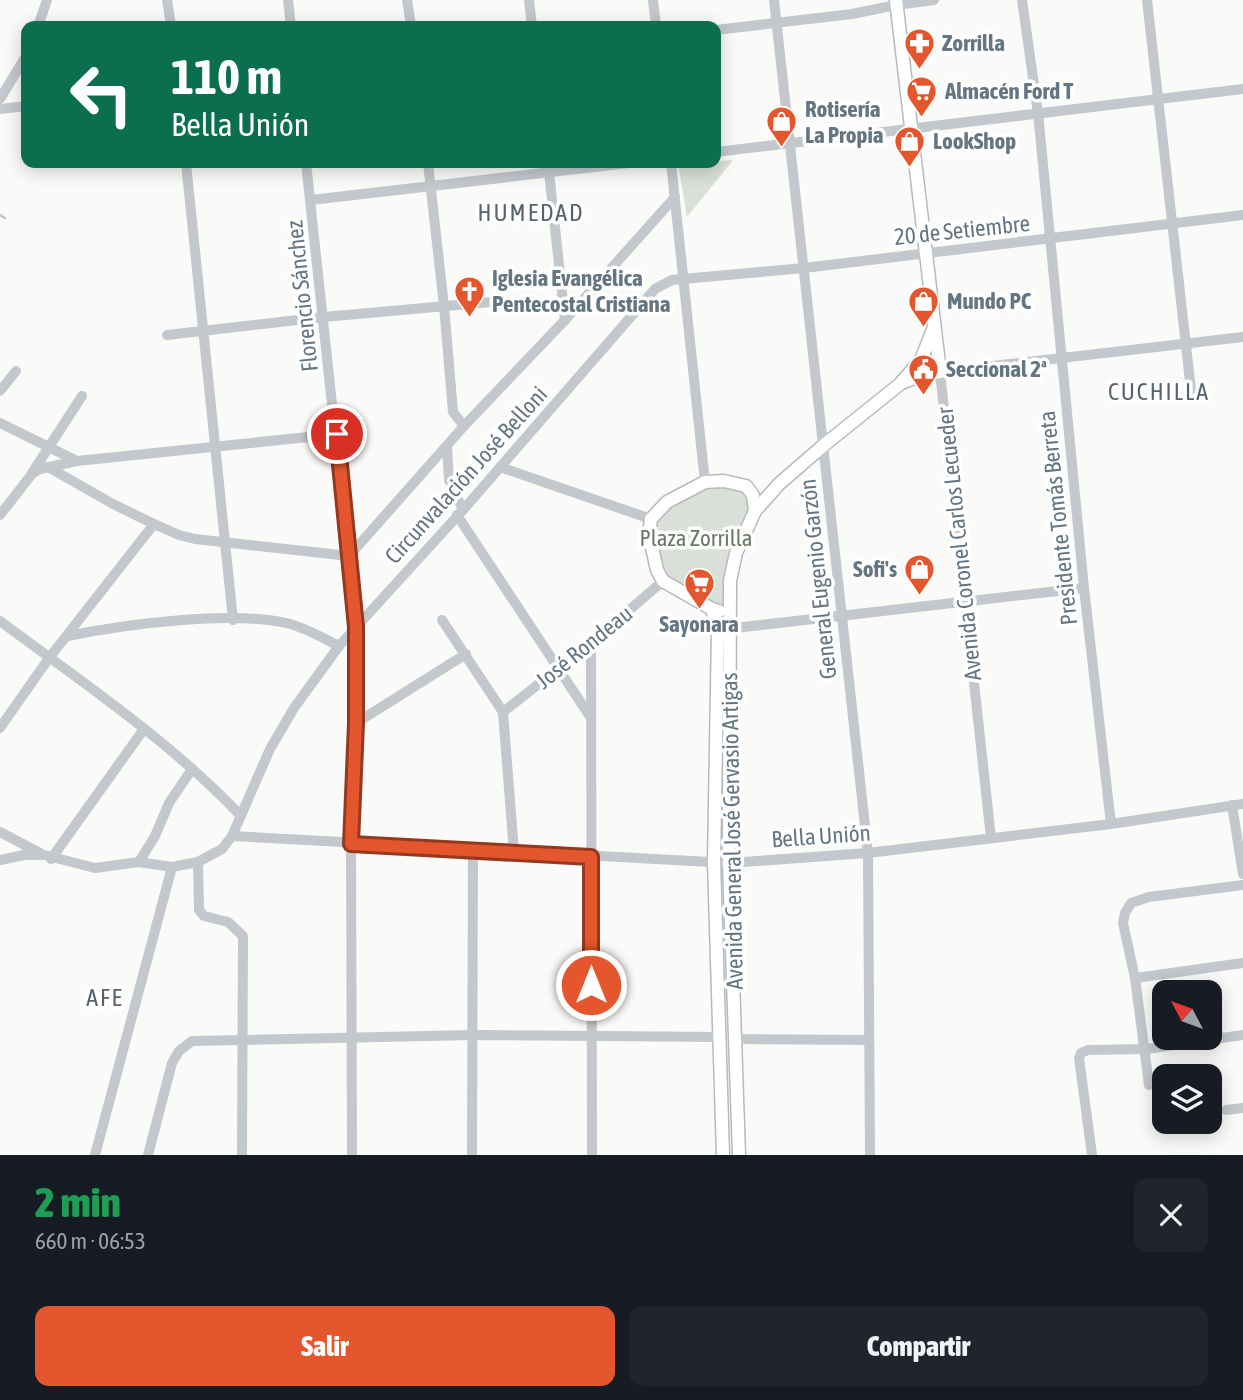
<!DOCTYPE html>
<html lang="es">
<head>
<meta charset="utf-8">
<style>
  body { margin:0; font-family:"Asap Condensed",sans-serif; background:#20242c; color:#f1f3f6; height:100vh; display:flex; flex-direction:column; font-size:26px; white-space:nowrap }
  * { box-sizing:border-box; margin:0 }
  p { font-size:23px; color:#9ea1a6 }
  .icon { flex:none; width:38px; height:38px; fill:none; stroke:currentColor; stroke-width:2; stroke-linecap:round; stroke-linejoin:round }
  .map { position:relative; height:1155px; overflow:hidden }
  .side { display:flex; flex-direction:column; background:#171b24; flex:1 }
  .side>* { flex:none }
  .hud { position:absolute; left:21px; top:21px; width:700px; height:147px; border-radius:14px; box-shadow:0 4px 18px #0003; background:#0b6e4f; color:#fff; overflow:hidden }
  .needle { width:46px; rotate:311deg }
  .fabs { position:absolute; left:1152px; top:980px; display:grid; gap:14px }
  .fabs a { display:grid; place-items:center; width:70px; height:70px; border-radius:14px; background:#171b24; box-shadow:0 4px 18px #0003; font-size:35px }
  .pin { position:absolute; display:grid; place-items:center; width:60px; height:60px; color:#fff; margin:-30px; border:4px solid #fff; border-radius:50%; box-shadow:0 2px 7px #0007 }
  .me { position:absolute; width:77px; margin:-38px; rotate:0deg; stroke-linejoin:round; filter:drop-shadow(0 0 5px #0008) }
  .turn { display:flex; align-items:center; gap:24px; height:147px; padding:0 35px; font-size:32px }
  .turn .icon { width:91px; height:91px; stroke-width:2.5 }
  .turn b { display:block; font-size:49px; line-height:60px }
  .round { display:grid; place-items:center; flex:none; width:74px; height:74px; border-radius:14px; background:#20242c }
  .head { display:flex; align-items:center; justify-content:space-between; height:119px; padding:0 35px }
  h1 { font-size:42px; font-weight:800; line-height:52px; color:#1e9e55 }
  .cta { display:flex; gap:14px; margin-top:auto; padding:14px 35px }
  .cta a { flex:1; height:80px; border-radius:14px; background:#e4572e; color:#fff; font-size:28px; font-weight:800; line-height:80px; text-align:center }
  .cta a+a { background:#20242c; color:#f1f3f6 }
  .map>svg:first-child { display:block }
  .green { fill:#dadfd7 }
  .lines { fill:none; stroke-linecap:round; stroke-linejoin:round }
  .stream { stroke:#bbc7cb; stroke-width:2.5 }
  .major-casing { stroke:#b5babe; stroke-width:15 }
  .minor { stroke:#c3c8cc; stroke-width:10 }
  .major { stroke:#fff; stroke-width:12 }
  .route-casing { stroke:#94391e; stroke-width:18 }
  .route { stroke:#e4572e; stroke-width:12 }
  .labels { text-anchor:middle; stroke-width:7; stroke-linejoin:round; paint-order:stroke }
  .poi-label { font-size:23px; font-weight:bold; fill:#657683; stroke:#fff; text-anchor:start }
  .street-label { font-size:23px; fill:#657683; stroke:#fff }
  .park-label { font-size:23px; fill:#687a64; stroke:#fff }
  .neighbourhood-label { font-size:24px; letter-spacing:2px; fill:#57646e; stroke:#fff }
</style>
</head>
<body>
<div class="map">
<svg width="1243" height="1155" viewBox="0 0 1243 1155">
  <rect width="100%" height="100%" fill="#fafaf8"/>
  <g class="green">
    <path d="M733,160l-46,57 -9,-54h38v-2z"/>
    <path d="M714,485l27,6 8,6 1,15 -25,94 -3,2 -52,-28 -8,-12 -8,-39 9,-18 37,-23z"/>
  </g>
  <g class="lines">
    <path class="stream" d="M0,215l5,3"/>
    <defs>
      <g id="major">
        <path d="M896,0l44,372 -18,3 -18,7"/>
        <path d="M712,609l6,21 -4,232 9,293"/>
        <path d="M719,611l-7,-2 -49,-28 -6,-11 -8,-36 2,-15 16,-17 38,-20 19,-1 22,5 7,9 2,16"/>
        <path d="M739,1155l-10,-292 1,-282 6,-28 19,-42 24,-27 45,-39 76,-61 21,-24 13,-33"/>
      </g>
    </defs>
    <use href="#major" class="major-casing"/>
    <g class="minor">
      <path d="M167,0l4,26"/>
      <path d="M288,0l3,26"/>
      <path d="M407,0l4,26"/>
      <path d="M529,0l3,26"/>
      <path d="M653,0l3,26"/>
      <path d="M774,0l94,853 2,302"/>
      <path d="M1022,0l16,113 46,475 27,236"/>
      <path d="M1147,0l44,390"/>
      <path d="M38,26l9,-26"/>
      <path d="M716,30l136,-16 44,-9 38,-5"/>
      <path d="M0,99l26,-43"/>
      <path d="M0,109l26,-3"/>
      <path d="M716,152l527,-63"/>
      <path d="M186,163l47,457"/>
      <path d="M306,163l50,464v96l-5,121 1,311"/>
      <path d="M428,163l16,143 9,106 11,14"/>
      <path d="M548,163l17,157"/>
      <path d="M671,163l34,319"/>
      <path d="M311,200l318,-37"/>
      <path d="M167,335l157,-18 178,-16"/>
      <path d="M0,391l16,-20"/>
      <path d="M0,423l77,38"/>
      <path d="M447,447l2,33 14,30"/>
      <path d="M48,467l65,37 41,20"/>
      <path d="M500,467l151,52"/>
      <path d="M32,473l50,-77"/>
      <path d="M0,515l32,-41 8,-5 37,-8 260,-27"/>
      <path d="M457,515l132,200"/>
      <path d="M349,556l115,-130 101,-106 110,-123"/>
      <path d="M442,620l61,92 11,140"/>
      <path d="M0,621c82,61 170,120 241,195"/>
      <path d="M726,629l358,-41"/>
      <path d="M68,636c58,-12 166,-26 222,-12 18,5 33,14 49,22"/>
      <path d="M591,643l1,512"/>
      <path d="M503,712l88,-69 72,-62"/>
      <path d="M356,723l110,-69"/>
      <path d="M0,728l49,-70 105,-134 25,11 16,4 154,17"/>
      <path d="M1232,805l11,69"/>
      <path d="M0,832l40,21"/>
      <path d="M232,836l497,27 139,-10 243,-29 132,-20"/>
      <path d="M991,838l-51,-466 303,-35"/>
      <path d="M51,859l93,-130"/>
      <path d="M0,860l24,-5h20l51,13 44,-6 33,5"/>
      <path d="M139,862l16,-26 14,-33 23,-34"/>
      <path d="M198,862l1,48 5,6 24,6 15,14 -1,219"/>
      <path d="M1135,978l108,-15"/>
      <path d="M735,1039l134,1"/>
      <path d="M1149,1085l-14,-107 -12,-55 2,-10 6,-10 18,-6 94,-12"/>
      <path d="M1226,1110l17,-2"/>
      <path d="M95,1155l77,-288 26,-5 24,-13 10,-13 38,-87 24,-41 45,-62 124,-136 192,-221 17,-9 132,-12 439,-53"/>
      <path d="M148,1155l24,-92 7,-12 13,-10 281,-6 247,2"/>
      <path d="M472,1155l1,-305"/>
      <path d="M1092,1155l-13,-97 2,-5 7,-3 58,-1 97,-14"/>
    </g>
    <use href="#major" class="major"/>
  </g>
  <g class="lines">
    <defs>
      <path id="route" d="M337,434l19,193v96l-5,121 240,13v128"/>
    </defs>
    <use href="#route" class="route-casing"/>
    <use href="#route" class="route"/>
  </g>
  <defs>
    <symbol id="pharmacy-pin" viewBox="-11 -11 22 30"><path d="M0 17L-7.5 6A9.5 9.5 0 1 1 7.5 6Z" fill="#e4572e" stroke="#fff"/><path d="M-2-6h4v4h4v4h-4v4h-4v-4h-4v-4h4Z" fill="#fff"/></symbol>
    <symbol id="supermarket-pin" viewBox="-11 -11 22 30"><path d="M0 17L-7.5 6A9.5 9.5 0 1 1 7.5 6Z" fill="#e4572e" stroke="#fff"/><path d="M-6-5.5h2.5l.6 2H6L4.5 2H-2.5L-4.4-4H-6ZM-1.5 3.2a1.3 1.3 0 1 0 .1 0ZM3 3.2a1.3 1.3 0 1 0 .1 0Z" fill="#fff"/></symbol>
    <symbol id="shop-pin" viewBox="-11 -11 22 30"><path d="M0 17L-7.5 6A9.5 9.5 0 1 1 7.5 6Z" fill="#e4572e" stroke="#fff"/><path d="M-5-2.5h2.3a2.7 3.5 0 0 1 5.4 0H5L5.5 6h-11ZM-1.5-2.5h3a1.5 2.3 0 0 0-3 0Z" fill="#fff"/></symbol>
    <symbol id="church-pin" viewBox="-11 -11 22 30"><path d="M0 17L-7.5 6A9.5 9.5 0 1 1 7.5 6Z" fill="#e4572e" stroke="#fff"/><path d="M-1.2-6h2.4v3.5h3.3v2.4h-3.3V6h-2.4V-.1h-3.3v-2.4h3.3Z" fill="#fff"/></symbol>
    <symbol id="civic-pin" viewBox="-11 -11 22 30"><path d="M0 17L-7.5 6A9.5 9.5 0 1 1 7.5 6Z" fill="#e4572e" stroke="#fff"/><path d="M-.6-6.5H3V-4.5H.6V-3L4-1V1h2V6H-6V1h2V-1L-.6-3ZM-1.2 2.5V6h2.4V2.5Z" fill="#fff"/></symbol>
  </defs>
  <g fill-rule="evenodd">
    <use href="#pharmacy-pin" x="902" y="26" width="35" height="47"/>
    <use href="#supermarket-pin" x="904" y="74" width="35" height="47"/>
    <use href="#shop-pin" x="764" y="104" width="35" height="47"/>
    <use href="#shop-pin" x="892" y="124" width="35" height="47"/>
    <use href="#church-pin" x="452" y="274" width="35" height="47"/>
    <use href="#shop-pin" x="906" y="284" width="35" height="47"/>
    <use href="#civic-pin" x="906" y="352" width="35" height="47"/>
    <use href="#shop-pin" x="902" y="552" width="35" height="47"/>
    <use href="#supermarket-pin" x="682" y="566" width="35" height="47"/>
  </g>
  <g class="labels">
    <g class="poi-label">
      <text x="942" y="51">Zorrilla</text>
      <text x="945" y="99">Almacén Ford T</text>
      <text x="805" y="117">Rotisería<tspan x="805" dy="26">La Propia</tspan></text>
      <text x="933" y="149">LookShop</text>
      <text x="492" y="286">Iglesia Evangélica<tspan x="492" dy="26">Pentecostal Cristiana</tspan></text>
      <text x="947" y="309">Mundo PC</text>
      <text x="946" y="377">Seccional 2ª</text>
      <text x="897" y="577" text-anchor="end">Sofi's</text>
      <text x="699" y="632" text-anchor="middle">Sayonara</text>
    </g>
    <g class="street-label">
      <text transform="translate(962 230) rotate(-6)" y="8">20 de Setiembre</text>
      <text transform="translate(302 296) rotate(-96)" y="8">Florencio Sánchez</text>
      <text transform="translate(466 475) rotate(-48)" y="8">Circunvalación José Belloni</text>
      <text transform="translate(1058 518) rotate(-96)" y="8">Presidente Tomás Berreta</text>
      <text transform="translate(959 544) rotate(-96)" y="8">Avenida Coronel Carlos Lecueder</text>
      <text transform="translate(818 579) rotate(-96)" y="8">General Eugenio Garzón</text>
      <text transform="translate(584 647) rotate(-39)" y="8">José Rondeau</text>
      <text transform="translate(732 831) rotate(-91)" y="8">Avenida General José Gervasio Artigas</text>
      <text transform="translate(821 836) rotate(-4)" y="8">Bella Unión</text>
    </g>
    <g class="park-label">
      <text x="696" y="546">Plaza Zorrilla</text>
    </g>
    <g class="neighbourhood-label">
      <text x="531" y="221">HUMEDAD</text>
      <text x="1159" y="400">CUCHILLA</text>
      <text x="105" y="1006">AFE</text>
    </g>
  </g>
</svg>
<div class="fabs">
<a><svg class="needle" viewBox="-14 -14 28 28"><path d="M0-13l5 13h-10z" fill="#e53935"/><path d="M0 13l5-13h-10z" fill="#9ea1a6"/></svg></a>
<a><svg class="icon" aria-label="layers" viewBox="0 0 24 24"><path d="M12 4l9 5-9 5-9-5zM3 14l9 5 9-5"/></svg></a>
</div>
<div class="pin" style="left:337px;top:434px;background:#d93025"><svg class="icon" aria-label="arrive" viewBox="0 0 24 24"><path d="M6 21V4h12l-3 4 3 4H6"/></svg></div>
<svg class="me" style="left:591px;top:985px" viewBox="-20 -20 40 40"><circle r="17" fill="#e4572e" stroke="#fff" stroke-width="3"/><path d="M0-11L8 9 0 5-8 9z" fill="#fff"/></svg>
<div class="hud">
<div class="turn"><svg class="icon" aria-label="left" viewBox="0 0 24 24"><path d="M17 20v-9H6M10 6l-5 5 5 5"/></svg><div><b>110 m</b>Bella Unión</div></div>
</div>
</div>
<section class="side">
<div class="head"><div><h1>2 min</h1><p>660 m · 06:53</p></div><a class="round"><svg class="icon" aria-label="close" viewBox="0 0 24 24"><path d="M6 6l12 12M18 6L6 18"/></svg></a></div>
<div class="cta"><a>Salir</a><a>Compartir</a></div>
</section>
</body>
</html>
